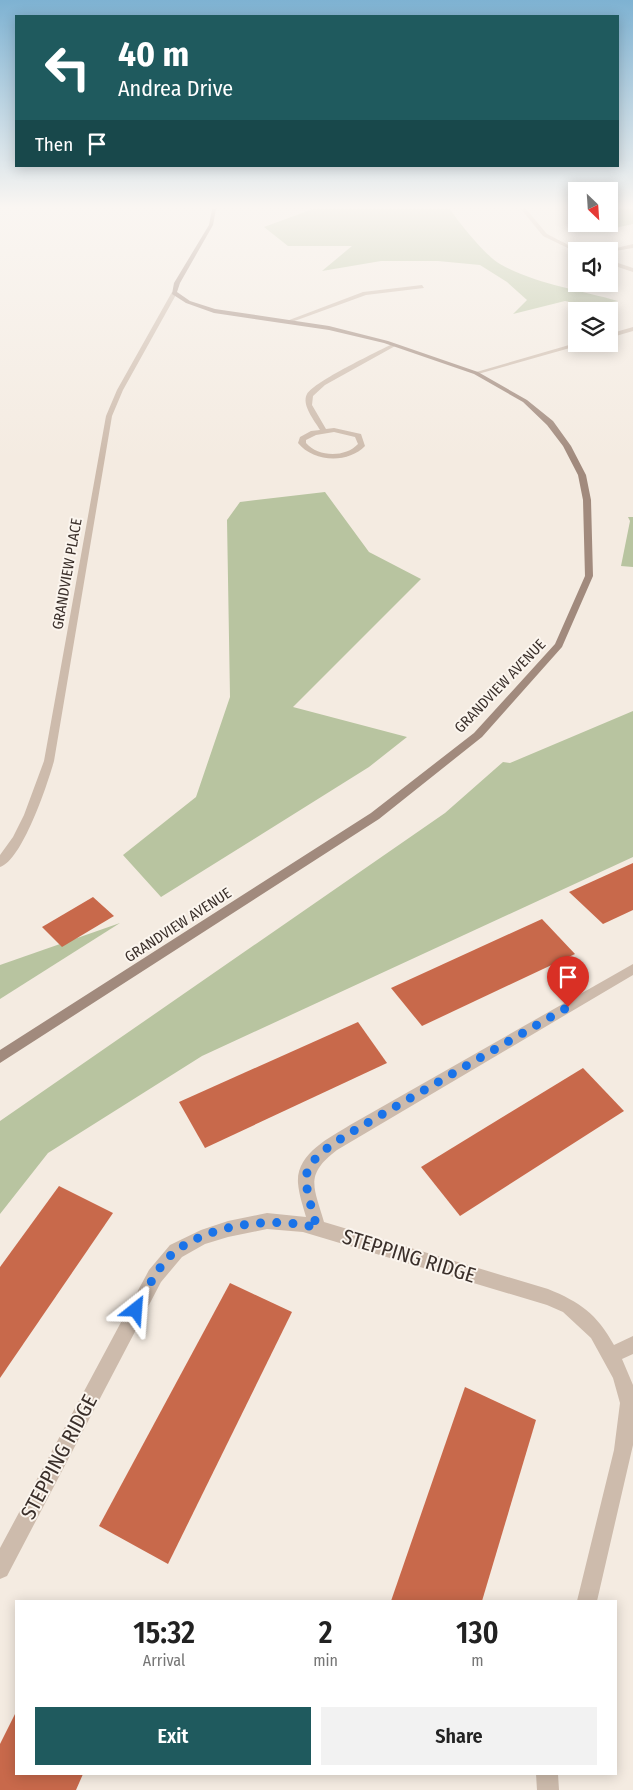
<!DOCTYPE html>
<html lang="en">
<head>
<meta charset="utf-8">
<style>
  body { margin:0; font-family:"Fira Sans Condensed",sans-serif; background:#f2f2f2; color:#222; height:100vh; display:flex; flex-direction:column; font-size:19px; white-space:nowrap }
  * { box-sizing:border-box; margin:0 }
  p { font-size:16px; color:#767676 }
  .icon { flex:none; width:28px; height:28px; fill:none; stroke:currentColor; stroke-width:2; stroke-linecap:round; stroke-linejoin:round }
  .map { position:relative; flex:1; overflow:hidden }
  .sheet { position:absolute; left:15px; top:1600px; width:602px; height:175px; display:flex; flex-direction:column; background:#fff; border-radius:0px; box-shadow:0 2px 12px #0003 }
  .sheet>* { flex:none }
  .banner { position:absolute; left:15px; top:15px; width:604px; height:152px; border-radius:0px; box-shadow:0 2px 12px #0003; background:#1f5a5e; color:#fff; overflow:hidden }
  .needle { width:32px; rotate:155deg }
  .fabs { position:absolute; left:568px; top:182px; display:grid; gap:10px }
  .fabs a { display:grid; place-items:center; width:50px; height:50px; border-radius:0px; background:#fff; box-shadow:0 2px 12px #0003; font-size:25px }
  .pin { position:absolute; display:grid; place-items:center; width:42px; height:42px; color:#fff; margin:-51px -21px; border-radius:50% 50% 50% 0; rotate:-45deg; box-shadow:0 0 5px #0007 }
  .pin .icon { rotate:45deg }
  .me { position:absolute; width:55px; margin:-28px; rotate:28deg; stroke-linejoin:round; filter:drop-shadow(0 0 4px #0008) }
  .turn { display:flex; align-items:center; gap:18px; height:105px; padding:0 20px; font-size:22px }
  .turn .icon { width:65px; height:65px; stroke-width:2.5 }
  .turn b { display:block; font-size:35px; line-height:42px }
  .then { display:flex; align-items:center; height:48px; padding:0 20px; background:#0003; gap:10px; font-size:19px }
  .eta { display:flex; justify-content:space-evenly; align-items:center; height:85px; text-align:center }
  .eta b { font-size:30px; font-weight:600; line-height:35px }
  .button { display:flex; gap:10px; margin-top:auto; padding:10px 20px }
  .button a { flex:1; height:58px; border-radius:0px; background:#1f5a5e; color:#fff; font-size:20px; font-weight:600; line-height:58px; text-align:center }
  .button a+a { background:#f2f2f2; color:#222 }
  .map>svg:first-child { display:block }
  .green { fill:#b8c4a0 }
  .building { fill:#c8694b }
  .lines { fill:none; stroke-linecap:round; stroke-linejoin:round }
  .street { fill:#cdbbac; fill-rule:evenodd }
  .secondary { fill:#a18a7d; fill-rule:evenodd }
  .route { stroke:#1a73e8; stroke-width:9; stroke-dasharray:0 16.2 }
  .labels { text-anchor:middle; stroke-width:4; stroke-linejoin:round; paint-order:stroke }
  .far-street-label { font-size:15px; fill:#3b302b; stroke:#fbf5ee }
  .near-street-label { font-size:21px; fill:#3b302b; stroke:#fbf5ee }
</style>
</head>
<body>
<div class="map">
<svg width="633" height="1790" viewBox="0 0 633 1790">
  <rect width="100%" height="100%" fill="#f4ebe1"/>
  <g class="green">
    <path d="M313,209h137c9,14 36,47 50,55 35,20 80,26 118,37l-31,5 -22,-5 -52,13 14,-14 -20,-18 -27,-17 -42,-4h-57l-59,10 30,-25h-64l-24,-19z"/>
    <path d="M609,209h24v15l-18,4 -6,-12z"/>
    <path d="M325,492l44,60 52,27 -128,128 114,30 -38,30 -208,130 -38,-42 73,-58 34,-100 -3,-177 13,-18z"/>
    <path d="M628,517h5v50l-12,-1 9,-45z"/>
    <path d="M633,711v146l-431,199 -154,97 -48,61v-93l445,-308 58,-51 7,1z"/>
    <path d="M120,923l-120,76v-34z"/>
  </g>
  <g class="building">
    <path d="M633,863v47l-30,14 -34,-32z"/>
    <path d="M93,897l21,19 -52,31 -20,-20z"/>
    <path d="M542,919l33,35 -153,72 -31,-38z"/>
    <path d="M358,1022l29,41 -182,85 -26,-46z"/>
    <path d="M583,1068l41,43 -164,105 -39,-49z"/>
    <path d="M59,1186l54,27 -113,165v-111z"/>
    <path d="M230,1283l62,29 -124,252 -69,-38z"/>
    <path d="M465,1387l71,33 -54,181h-91z"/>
    <path d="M16,1712v62h67l-7,16h-76v-46z"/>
  </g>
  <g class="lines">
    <g class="street">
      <path d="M521,209h5l21,25 33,17 -4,1 -33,-16z"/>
      <path d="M633,244v4l-24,4 -5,-1z"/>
      <path d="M609,260l24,8v4l-24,-8z"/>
      <path d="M422,285l2,3 -58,7 -77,28 -5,-1 79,-30z"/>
      <path d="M172,292l5,1 -54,97 -11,26 -58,345c-6,22 -32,100 -54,106v-12l13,-18 11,-22 20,-54 62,-345 11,-26z"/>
      <path d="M633,327v4l-24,7v-4z"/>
      <path d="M576,343l8,1 -106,30 -5,-1z"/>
      <path d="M392,344l5,1 -72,40 -12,11 -1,9 14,24 8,-1 27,6 4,12c-17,18 -52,16 -67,-3l2,-6 11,-6 9,-1c-5,-9 -19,-25 -13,-36 8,-13 68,-41 85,-50zM334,432l21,5 3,7c-13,14 -40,13 -52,-1v-3l10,-5z"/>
      <path d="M633,964v11l-296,175c-33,25 -23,37 -13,72l224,67c32,13 49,25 66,56l19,-9v18l-11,5 11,26v60l-36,156h-20l37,-151 6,-47 -7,-25 -22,-40 -28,-26 -16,-7 -244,-73 -36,-3 -39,8 -23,7 -23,13 -21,25 -154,294 -7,3v-31l149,-278 21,-25 31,-15 27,-9 39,-8 39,4c-3,-11 -7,-22 -8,-34 -2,-29 31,-45 52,-58z"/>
      <path d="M536,1774h22l1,16h-22z"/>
    </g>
    <path class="secondary" d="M212,209h4l-3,16 -33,58 -3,9 13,9 25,8 114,17 59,15 90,31 49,28 26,21 18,25 15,29 5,25 2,76 -31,71 -80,90 -103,82 -379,244v-13l371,-237 103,-80 81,-89 30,-68 -2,-76 -5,-25 -15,-29 -16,-21 -24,-23 -49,-28 -90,-31 -55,-13 -115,-17 -28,-10 -14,-9 2,-11 35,-58z"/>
  </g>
  <linearGradient id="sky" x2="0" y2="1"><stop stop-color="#7eb2d2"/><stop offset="0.45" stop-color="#faf6f2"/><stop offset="1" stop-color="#faf6f2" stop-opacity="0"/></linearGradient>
  <rect width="633" height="460" fill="url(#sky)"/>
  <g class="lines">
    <path class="route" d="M136,1310c11,-20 22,-46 41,-60 36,-26 98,-34 140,-22 -4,-15 -9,-31 -11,-46 -2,-24 32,-41 49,-52l213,-123"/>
  </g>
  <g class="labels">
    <g class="far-street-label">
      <text transform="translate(67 574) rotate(-80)" y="5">GRANDVIEW PLACE</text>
      <text transform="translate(500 686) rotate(-46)" y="5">GRANDVIEW AVENUE</text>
      <text transform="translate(178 925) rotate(-33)" y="5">GRANDVIEW AVENUE</text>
    </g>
    <g class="near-street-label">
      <text transform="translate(409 1256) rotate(17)" y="7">STEPPING RIDGE</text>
      <text transform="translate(59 1457) rotate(-62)" y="7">STEPPING RIDGE</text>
    </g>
  </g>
</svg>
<div class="fabs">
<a><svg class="needle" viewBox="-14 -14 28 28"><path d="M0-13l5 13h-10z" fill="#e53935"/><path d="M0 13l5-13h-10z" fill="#767676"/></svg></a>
<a><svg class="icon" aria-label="sound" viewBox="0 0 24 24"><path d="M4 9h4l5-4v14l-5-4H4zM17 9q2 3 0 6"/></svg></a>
<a><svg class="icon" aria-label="layers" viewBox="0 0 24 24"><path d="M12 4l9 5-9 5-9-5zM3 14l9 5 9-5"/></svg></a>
</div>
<div class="pin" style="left:568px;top:1007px;background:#d93025"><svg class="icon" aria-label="arrive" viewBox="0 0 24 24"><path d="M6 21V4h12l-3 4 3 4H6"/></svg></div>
<svg class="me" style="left:136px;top:1310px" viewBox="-20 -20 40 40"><path d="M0-17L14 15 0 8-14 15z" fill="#1a73e8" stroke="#fff" stroke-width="4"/></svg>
<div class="banner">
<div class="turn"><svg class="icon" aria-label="left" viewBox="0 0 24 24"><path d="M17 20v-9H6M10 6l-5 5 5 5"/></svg><div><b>40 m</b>Andrea Drive</div></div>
<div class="then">Then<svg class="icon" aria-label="arrive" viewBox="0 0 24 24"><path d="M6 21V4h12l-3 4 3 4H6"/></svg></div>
</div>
<section class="sheet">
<div class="eta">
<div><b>15:32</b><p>Arrival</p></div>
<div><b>2</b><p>min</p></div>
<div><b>130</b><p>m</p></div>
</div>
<div class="button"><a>Exit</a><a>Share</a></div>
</section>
</div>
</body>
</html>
